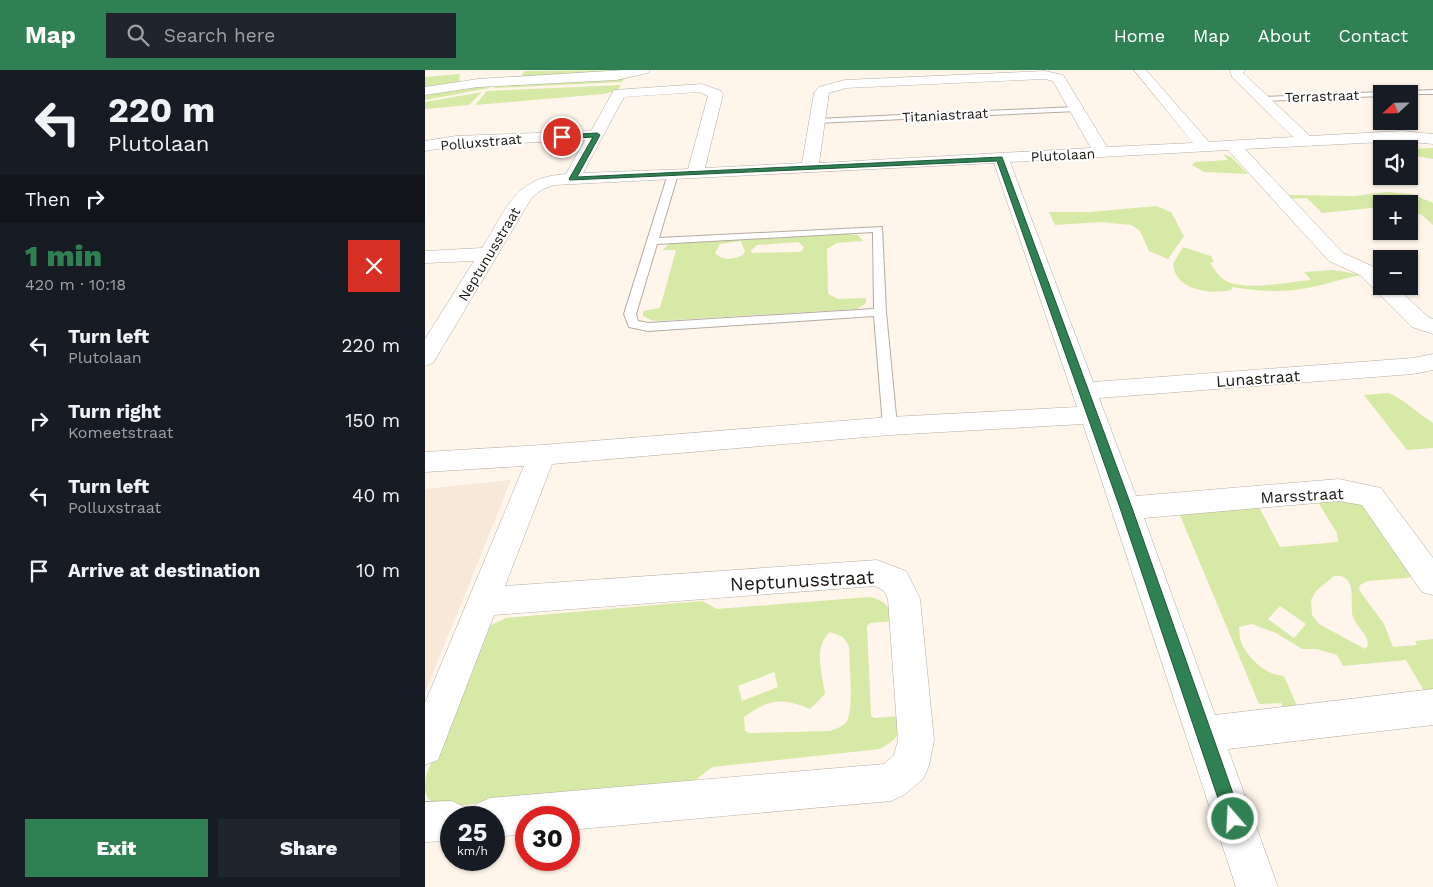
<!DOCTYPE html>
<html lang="en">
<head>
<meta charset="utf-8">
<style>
  body { margin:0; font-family:"Work Sans",sans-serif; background:#20242c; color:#f1f3f6; height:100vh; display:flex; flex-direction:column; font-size:19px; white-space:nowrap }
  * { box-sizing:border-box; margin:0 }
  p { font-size:16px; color:#9ea1a6 }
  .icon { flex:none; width:28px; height:28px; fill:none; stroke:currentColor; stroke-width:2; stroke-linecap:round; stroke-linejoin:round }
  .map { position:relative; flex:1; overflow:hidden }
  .details { display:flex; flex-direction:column; background:#171b24; width:425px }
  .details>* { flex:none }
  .banner { background:#171b24; color:#f1f3f6; overflow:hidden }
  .needle { width:32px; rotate:248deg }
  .controls { position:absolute; left:948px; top:15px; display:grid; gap:10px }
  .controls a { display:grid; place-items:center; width:45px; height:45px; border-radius:0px; background:#171b24; box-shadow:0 1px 4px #0004; font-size:25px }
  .speed { position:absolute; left:15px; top:736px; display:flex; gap:10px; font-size:25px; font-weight:700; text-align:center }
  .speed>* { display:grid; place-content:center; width:65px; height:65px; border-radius:50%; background:#171b24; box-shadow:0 1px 4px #0004; line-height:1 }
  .speed small { font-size:12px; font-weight:400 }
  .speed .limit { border:8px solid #d22; background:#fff; color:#111 }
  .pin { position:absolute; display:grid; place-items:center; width:42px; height:42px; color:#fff; margin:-21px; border:2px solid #fff; border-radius:50%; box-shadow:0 1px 5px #0007 }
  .me { position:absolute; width:55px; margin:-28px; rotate:341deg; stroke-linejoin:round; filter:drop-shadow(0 0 4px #0008) }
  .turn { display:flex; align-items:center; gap:18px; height:105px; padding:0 25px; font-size:22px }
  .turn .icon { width:65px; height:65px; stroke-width:2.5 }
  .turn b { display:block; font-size:35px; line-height:42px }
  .then { display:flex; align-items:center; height:48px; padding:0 25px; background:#0003; gap:10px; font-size:19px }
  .round { display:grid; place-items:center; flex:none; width:52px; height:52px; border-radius:0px; background:#20242c }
  .overview { display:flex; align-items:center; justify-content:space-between; height:85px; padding:0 25px }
  h1 { font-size:30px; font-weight:800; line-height:38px; color:#2f8153 }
  .button { display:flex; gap:10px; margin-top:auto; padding:10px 25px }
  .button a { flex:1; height:58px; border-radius:0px; background:#2f8153; color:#fff; font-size:20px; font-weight:800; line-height:58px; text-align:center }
  .button a+a { background:#20242c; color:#f1f3f6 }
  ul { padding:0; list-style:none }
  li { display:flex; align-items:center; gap:15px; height:75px; padding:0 25px }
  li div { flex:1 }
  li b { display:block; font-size:19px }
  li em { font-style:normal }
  header { display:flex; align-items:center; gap:30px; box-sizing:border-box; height:70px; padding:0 25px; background:#2f8153; color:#fff }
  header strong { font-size:24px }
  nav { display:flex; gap:28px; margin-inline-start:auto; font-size:18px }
  .search { width:350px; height:45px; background:#20242c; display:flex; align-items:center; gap:12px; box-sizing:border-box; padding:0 18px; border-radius:0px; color:#9ea1a6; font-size:19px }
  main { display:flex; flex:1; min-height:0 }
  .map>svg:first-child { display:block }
  .built { fill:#f7e8d8 }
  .green { fill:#d6e9a6; fill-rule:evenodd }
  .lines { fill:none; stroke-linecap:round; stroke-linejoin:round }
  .service-casing { stroke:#b5aba2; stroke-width:2 }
  .minor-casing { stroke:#b5aba2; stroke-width:1 }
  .service { fill:#fff; fill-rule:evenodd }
  .minor { fill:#fff; fill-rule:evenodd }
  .route { fill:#2f8153; stroke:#1f5436 }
  .labels { text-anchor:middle; stroke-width:4; stroke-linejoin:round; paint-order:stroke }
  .far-street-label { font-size:14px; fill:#1b1814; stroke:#fff }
  .street-label { font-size:16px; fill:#1b1814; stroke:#fff }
  .near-street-label { font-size:19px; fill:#1b1814; stroke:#fff }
</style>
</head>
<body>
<header>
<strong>Map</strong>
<div class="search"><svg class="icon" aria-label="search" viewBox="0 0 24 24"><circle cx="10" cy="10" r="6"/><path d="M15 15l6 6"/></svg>Search here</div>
<nav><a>Home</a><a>Map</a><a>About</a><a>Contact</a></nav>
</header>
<main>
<section class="details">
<div class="banner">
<div class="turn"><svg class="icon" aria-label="left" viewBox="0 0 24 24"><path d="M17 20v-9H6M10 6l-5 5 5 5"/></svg><div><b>220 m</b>Plutolaan</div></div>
<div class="then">Then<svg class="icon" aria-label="right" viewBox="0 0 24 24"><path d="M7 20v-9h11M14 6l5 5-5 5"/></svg></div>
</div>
<div class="overview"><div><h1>1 min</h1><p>420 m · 10:18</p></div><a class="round" style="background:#d93025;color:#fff"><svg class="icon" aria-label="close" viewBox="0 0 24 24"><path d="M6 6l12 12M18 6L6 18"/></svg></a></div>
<ul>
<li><svg class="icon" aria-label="left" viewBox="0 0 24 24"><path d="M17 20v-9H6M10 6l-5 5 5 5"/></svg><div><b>Turn left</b><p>Plutolaan</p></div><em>220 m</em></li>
<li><svg class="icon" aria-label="right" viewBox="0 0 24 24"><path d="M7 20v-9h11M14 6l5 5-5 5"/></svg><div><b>Turn right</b><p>Komeetstraat</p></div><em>150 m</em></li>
<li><svg class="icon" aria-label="left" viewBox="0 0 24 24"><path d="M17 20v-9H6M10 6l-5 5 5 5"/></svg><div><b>Turn left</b><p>Polluxstraat</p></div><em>40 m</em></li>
<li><svg class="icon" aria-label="arrive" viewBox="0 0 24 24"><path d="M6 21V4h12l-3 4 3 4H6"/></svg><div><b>Arrive at destination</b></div><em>10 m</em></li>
</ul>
<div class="button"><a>Exit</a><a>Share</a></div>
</section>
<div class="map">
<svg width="1008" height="817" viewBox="0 0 1008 817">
  <rect width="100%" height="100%" fill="#fff5ea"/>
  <path class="built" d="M86,410l-86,213v-204z"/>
  <g class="green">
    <path d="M204,0l-109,8 5,-7z"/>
    <path d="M35,4l-1,8 -34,5v-10z"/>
    <path d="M200,8l-3,4 -127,6 -1,-3z"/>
    <path d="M64,15l1,3 -65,12v-6z"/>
    <path d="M196,15l-4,6 -14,3 -128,11 12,-14z"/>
    <path d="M57,22l-13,13 -44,4v-7z"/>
    <path d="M1008,78v11l-24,-4v-6z"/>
    <path d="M798,84l8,3 17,17 -44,-2 -12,-7 3,-3 33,-2z"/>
    <path d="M961,122l26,2 21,9v22l-11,-10 -13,-5v-6h-28v3l-59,6 -15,-15 -19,1 -4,-4 71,1z"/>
    <path d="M731,136l15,6 13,24 -16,23 -19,-8 -9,-20 -9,-6 -30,-3 -46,3 -6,-13h41z"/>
    <path d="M421,164l12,1 5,6 -26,2 -10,6 1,45 10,5 28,-1v5l-9,6 -200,12 -6,-1 -8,-4v-5l17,-3 16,-58h-14l6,-5 10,-3zM316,171l4,10 -2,4c-9,4 -20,7 -28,-2l5,-9zM373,172l6,5 -3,5 -49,1 -1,-2 6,-6z"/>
    <path d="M758,177l28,9 3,6 -4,1c4,6 9,14 16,18 21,10 62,1 85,-1l-7,-8 29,-2 29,5c-16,2 -30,8 -45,11 -27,7 -57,6 -84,1l-2,3c-21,5 -56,0 -58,-26z"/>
    <path d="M963,323c16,6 29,20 45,30v25l-26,2 -43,-55z"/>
    <path d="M891,429l39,1 9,6 46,67v4l-4,1 -38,3 -8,4 -1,5 25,34 9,23 24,-2 -2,-4 18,-2v55l-9,-3 -18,-31 -63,6 -6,-11 -20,-6h-15l-26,-16 -24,-9 -13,3c1,4 0,8 1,12 6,18 25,36 44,37l13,30 -13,3 -3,-6 -22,1 -80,-191 80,-6 21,40 58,-5 -1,-9zM909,506c25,-3 15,29 19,41 4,11 15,17 15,28l-3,4 -46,-25 -7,-9 -1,-15 5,-9zM855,536l26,18 -12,14 -26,-19z"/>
    <path d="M445,527c13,3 22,10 24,24l-24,2 -3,3 4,89 3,3 26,-2c0,20 -3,23 -20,33l-168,18 -19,15 -250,25 -15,-8 -3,-8 1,-15 51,-134 14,-17 15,-7 196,-17 15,8zM405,562l13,5 6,9c0,16 5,62 -2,75 -4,6 -10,7 -17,10l-80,2 -5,-2 -1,-14c25,-18 37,-20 66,-8l15,-15c-3,-21 -12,-47 5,-62zM349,602l4,15 -36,14 -4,-15z"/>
  </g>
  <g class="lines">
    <defs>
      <g id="service">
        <path d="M1008,20v4h-45l4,-2z"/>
        <path d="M956,22l4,2h-4v2l-118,5 -4,-2 4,-2z"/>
        <path d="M649,37h3v4l-261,12 -4,-2 4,-2z"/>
        <path d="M248,101l5,3 -19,64 223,-11 4,85 11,114 -2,4h-10l-2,-4 -9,-110 -226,15 -19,-4 -5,-13 44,-140zM448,162l1,77 -226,14 -10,-2 -2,-7 21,-70z"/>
      </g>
      <g id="minor">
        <path d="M200,0h25l-2,3 -32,7 -138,7 -53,8v-8l53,-8z"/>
        <path d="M709,0h12l63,72 84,-5 -61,-60 -2,-7h15l-2,3 67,63 92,-5 31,3v10l-31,-3 -157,8 98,104 31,14 7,6v13h14l33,31 5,2v15l-21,-7 -52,-52 -31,-14 -101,-111 -218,12 83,220 320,-24 20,-4v16l-20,4 -314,24 37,98 203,-17 42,9 52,70v37l-11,-3 -60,-87 -23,-4 -195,17 71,197 218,-26v36l-205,24 50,138h-42l-153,-463 -193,11 -338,29 -47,122 372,-26 29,11 14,28 14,141 -5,26 -6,13 -19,16 -13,6 -322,29v-12h-43v16l-32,3v-19h-23l5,-14 14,-6 394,-34 10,-9 4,-15 -10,-141 -4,-8 -9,-5 -381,29 -56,145 -13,5v-62l99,-237 -99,6v-20l117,-7 348,-28 187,-10 -83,-244 -440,22 -11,4 -11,8 -99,166 -8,3v-27l49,-78 -49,2v-12l57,-3c25,-39 32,-71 84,-74l19,-34 -129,6 -31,5v-10l31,-5 135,-5 23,-41 88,-6 19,7 2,3 -18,74 97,-5 12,-70 5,-6 26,-7 200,-9 18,4 44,72 86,-4zM620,9l8,2 38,67 -272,15 10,-70 17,-5zM275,22l8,4 -20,73 -105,4 41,-76z"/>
        <path d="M26,731l14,6 4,11h-18v23l-26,1v-40z"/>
      </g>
    </defs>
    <use href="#service" class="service-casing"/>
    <use href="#minor" class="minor-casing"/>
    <use href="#service" class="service"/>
    <use href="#minor" class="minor"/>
  </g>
  <path class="route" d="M172,63l3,2 -23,42 425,-20 130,351 110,311 -3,6 -6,2 -5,-2 -3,-6 -105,-311 -123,-347 -427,19 -1,-1 24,-42 -31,2 -3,-2 3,-2z"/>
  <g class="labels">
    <g class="far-street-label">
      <text transform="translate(897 26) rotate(-2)" y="5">Terrastraat</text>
      <text transform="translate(520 45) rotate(-3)" y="5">Titaniastraat</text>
      <text transform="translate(56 72) rotate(-5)" y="5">Polluxstraat</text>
      <text transform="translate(638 85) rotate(-3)" y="5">Plutolaan</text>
      <text transform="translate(64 184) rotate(-59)" y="5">Neptunusstraat</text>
    </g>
    <g class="street-label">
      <text transform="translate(833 308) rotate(-4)" y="6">Lunastraat</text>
      <text transform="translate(877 425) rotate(-3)" y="6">Marsstraat</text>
    </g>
    <g class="near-street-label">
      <text transform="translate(377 510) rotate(-3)" y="7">Neptunusstraat</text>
    </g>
  </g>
</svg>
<div class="controls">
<a><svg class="needle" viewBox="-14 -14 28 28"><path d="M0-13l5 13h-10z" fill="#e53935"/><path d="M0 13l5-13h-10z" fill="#9ea1a6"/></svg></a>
<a><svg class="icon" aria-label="sound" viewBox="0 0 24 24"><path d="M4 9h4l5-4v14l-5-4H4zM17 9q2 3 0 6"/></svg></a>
<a>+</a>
<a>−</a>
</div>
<div class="speed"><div>25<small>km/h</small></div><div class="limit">30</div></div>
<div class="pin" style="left:137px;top:67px;background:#d93025"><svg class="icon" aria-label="arrive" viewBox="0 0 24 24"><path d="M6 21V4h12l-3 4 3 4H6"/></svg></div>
<svg class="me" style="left:808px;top:749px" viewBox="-20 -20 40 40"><circle r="17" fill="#2f8153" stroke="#fff" stroke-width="3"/><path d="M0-11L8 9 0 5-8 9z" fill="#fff"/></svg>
</div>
</main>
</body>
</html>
